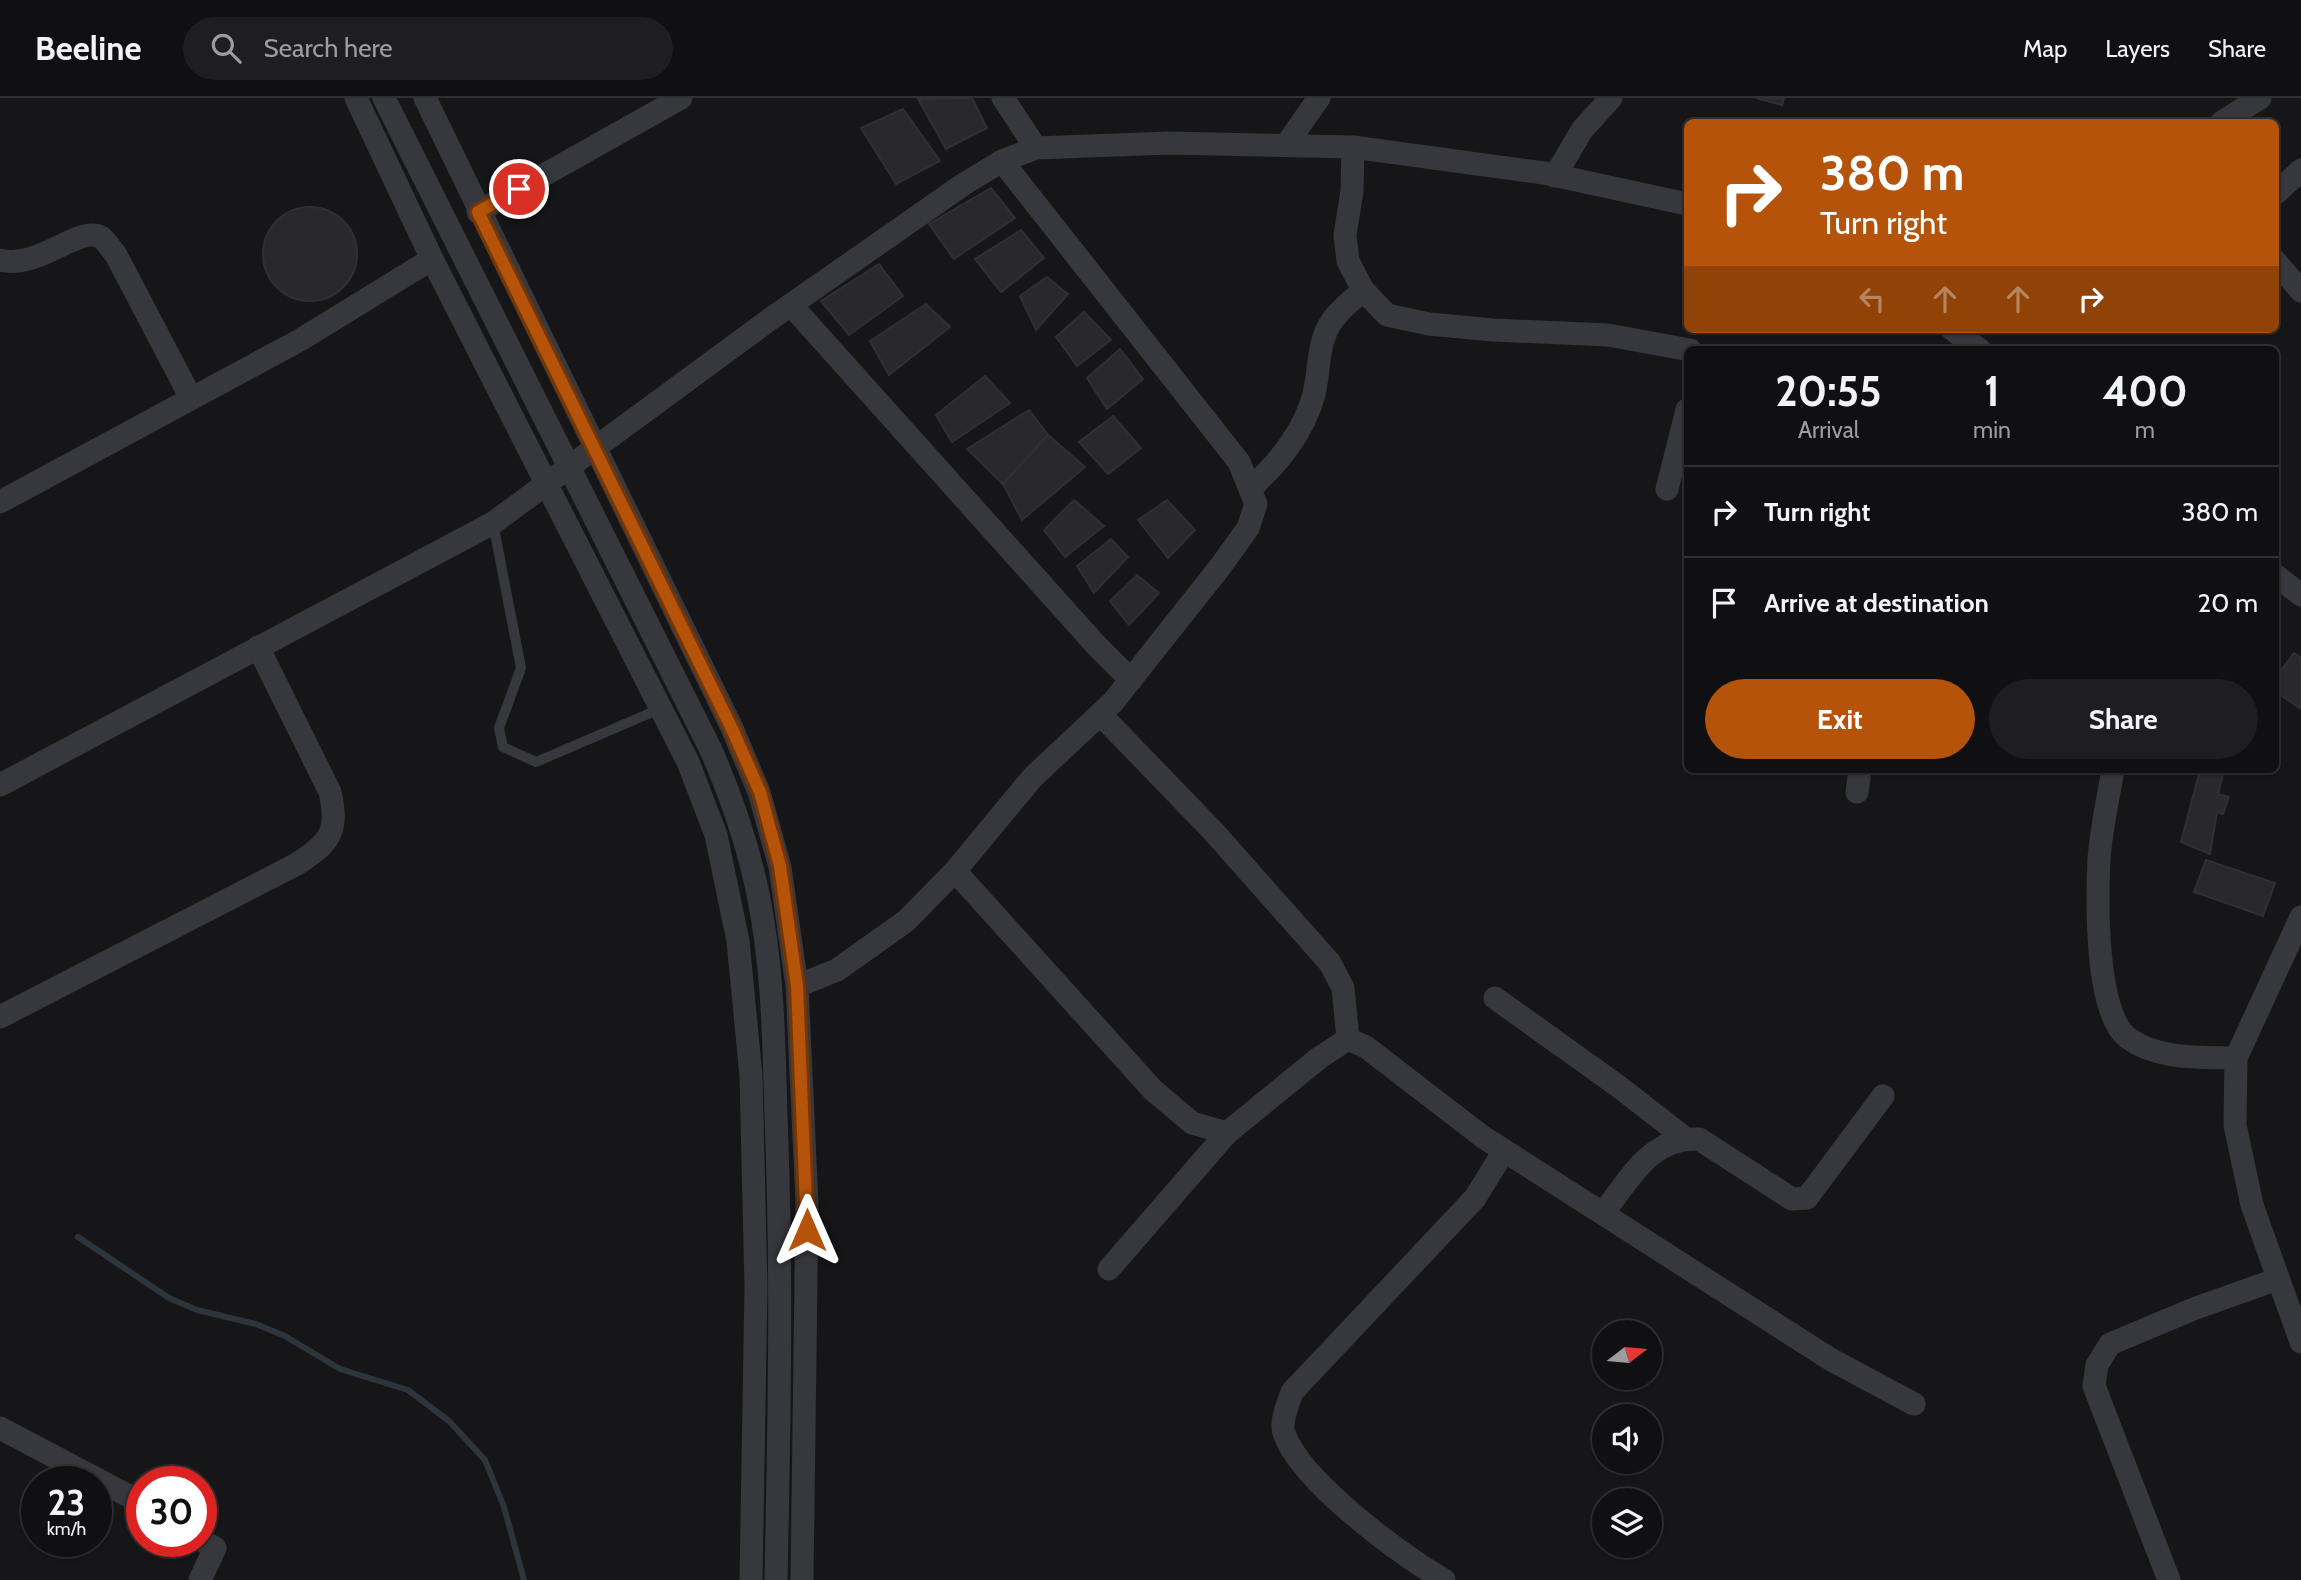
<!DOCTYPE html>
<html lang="en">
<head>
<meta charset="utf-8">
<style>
  body { margin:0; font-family:Cabin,sans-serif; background:#1e1e20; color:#f1f3f6; height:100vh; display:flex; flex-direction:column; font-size:26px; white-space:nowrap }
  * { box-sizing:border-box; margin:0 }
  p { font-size:23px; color:#9c9d9f }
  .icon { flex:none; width:38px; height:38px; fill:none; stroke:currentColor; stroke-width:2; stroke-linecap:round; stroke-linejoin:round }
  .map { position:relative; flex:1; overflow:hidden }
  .drawer { position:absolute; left:1684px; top:248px; width:595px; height:427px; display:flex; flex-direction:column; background:#101012; border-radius:10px; box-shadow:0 2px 5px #0004,0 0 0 2px #303032 }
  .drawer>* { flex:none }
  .top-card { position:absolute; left:1684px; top:21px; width:595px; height:214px; border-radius:10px; box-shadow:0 2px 5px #0004,0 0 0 2px #303032; background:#b45309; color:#fff; overflow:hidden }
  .needle { width:46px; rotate:74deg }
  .fabs { position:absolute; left:1592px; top:1222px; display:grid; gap:14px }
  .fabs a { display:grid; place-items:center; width:70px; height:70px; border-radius:50%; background:#101012; box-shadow:0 2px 5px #0004,0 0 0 2px #303032; font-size:35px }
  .speed { position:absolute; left:21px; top:1368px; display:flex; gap:14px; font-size:35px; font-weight:700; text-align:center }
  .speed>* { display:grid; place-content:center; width:91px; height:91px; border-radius:50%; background:#101012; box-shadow:0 2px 5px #0004,0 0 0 2px #303032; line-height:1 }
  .speed small { font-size:18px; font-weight:400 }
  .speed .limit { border:10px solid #d22; background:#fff; color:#111 }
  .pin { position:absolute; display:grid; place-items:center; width:60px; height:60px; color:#fff; margin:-30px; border:4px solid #fff; border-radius:50%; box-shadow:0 2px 7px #0007 }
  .me { position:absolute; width:77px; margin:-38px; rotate:0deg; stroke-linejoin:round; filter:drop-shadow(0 0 5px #0008) }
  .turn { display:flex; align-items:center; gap:24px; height:147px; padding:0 21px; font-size:32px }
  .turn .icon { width:91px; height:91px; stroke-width:2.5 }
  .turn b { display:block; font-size:49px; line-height:60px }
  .lanes { display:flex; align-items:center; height:66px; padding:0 21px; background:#0003; justify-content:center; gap:35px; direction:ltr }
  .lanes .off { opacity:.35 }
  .eta { display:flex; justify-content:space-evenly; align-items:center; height:119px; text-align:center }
  .eta b { font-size:42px; font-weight:700; line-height:49px }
  .cta { display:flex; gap:14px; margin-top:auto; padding:14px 21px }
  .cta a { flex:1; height:80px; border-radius:42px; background:#b45309; color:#fff; font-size:28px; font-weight:700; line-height:80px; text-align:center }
  .cta a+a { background:#1e1e20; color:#f1f3f6 }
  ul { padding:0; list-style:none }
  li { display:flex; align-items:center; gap:21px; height:91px; padding:0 21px; border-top:2px solid #303032 }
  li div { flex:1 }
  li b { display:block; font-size:26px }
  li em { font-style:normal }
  header { display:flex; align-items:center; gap:42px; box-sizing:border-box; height:98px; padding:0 35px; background:#101012; border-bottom:2px solid #303032 }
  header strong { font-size:33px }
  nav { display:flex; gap:38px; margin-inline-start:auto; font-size:24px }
  .search { width:490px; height:63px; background:#1e1e20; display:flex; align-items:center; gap:18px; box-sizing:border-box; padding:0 24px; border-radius:38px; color:#9c9d9f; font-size:26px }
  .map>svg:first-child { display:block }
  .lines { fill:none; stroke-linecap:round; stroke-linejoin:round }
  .stream { stroke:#2c353c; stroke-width:6 }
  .building { fill:#29292c; stroke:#303034; stroke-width:2 }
  .lane { stroke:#37383d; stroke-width:10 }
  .street { stroke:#37383d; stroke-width:23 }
  .route-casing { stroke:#753606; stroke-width:18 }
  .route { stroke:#b45309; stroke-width:12 }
</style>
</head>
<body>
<header>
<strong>Beeline</strong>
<div class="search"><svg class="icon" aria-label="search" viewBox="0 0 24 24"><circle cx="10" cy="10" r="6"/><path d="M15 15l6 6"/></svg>Search here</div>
<nav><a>Map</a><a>Layers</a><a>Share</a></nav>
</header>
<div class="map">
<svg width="2301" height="1482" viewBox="0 0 2301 1482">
  <rect width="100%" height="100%" fill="#161618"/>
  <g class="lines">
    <path class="stream" d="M78,1139l91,61 28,12 59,14 29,12 55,33 68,21 41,31 36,39 19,47 20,73"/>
  </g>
  <g class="building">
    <path d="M972,0l15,30 -41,21 -28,-50z"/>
    <path d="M1756,0h28l-2,7z"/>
    <path d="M903,11l37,52 -44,23 -35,-56z"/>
    <path d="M991,90l24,30 -61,41 -25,-35z"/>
    <circle cx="310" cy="156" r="47"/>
    <path d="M1021,132l23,28 -43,34 -26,-33z"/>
    <path d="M879,166l24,32 -54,39 -28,-34z"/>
    <path d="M1047,179l21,17 -32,36 -16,-34z"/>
    <path d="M926,206l24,23 -61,48 -19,-34z"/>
    <path d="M1084,214l27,28 -34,26 -21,-29z"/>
    <path d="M1120,251l23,30 -36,30 -20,-31z"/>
    <path d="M985,278l25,27 -58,39 -16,-27z"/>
    <path d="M1029,312l19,25 -45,49 -36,-35z"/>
    <path d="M1113,318l28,32 -33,26 -29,-32z"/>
    <path d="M1048,337l37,32 -63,53 -19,-36z"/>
    <path d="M1074,402l30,26 -39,31 -21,-27z"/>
    <path d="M1167,402l28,30 -27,28 -30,-38z"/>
    <path d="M1111,441l17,18 -34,36 -17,-27z"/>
    <path d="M1137,477l22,18 -30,32 -19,-24z"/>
    <path d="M2294,555l7,5v51l-26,-18v-12z"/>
    <path d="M2200,672l23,3 -5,21 11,3 -6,17 -6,-2 -7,42 -29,-12z"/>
    <path d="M2206,762l69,23 -12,33 -69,-24z"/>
  </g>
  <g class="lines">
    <path class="lane" d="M493,425l28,145 -22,60 4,19 33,15 126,-54"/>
    <g class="street">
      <path d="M356,0l76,161 256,503 28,73 22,106 13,135 5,211 -5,293"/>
      <path d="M384,0l327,652c24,55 43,112 52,172 12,73 11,149 14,223 5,145 2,290 -1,435"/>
      <path d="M425,0l307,630 27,64 21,75 17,119 10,217 -5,377"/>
      <path d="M1003,0l33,50"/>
      <path d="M2222,24l38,-24"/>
      <path d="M1286,47l33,-47"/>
      <path d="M1353,49l-1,44 -7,44 3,26 15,29 24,25 42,9 64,6 115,5 82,15"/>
      <path d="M1555,78l27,-46 29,-32"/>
      <path d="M2275,96l26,-24"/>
      <path d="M478,114l203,-114"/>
      <path d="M0,162c38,10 79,-35 101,-23 5,4 11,13 15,18l75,143"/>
      <path d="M2275,163l26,30"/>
      <path d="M791,207l305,340 35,35"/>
      <path d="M1952,231l28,21"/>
      <path d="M1251,390c28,-26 53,-56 63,-94 6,-24 3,-52 18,-73 8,-12 21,-21 31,-31"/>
      <path d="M1667,391l20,-79"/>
      <path d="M0,404l300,-162 132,-81"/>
      <path d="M2275,477l26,20"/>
      <path d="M1100,616l113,117 117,132 13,25 5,51"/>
      <path d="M2113,672c-5,29 -12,60 -14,89 -2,41 -4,155 29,179 30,22 73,19 108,20"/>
      <path d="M0,687l493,-262 276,-203 195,-136 38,-23 34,-13 133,-5 184,4 191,26 143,31"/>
      <path d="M1857,694l3,-22"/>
      <path d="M955,773l198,219 39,33 35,10"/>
      <path d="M2301,819l-65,141 -1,67 17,80 49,137"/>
      <path d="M797,888l40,-16 69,-49 49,-50 78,-94 80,-75 107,-135 28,-39 8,-24 -17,-42 -237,-301"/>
      <path d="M1495,900l123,88 67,52"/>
      <path d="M0,919l297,-153c33,-21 42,-33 33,-72l-72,-145"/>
      <path d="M1348,941l18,8 117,90 347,222 84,45"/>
      <path d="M1603,1115c28,-35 47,-76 96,-74l93,60 15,-1 76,-102"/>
      <path d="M1109,1171l118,-136 92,-75 29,-19"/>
      <path d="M0,1330l142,75"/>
      <path d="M200,1482l15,-32 -14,-8"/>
      <path d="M1444,1482c-44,-26 -144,-99 -160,-147 -4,-12 4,-29 8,-41l183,-194 29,-47"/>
      <path d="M2169,1482l-75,-194 3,-21 13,-21 86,-36 82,-29"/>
    </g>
  </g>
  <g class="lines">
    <defs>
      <path id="route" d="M519,91l-41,23 254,517 28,63 20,74 17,120 10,244"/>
    </defs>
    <use href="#route" class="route-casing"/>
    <use href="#route" class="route"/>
  </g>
</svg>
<div class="fabs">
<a><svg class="needle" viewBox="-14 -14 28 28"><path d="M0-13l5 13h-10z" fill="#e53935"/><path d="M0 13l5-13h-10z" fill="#9c9d9f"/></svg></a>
<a><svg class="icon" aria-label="sound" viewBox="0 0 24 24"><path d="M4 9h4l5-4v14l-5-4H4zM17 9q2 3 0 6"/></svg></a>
<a><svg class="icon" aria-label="layers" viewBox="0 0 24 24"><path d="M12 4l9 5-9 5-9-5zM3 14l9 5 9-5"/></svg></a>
</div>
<div class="speed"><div>23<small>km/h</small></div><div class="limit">30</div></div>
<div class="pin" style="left:519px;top:91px;background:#d93025"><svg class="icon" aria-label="arrive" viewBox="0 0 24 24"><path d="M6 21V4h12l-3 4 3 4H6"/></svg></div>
<svg class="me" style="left:807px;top:1132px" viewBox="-20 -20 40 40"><path d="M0-17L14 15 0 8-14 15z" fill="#b45309" stroke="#fff" stroke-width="4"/></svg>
<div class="top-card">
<div class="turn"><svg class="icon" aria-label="right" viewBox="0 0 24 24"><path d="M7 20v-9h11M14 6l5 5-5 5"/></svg><div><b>380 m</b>Turn right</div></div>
<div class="lanes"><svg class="icon off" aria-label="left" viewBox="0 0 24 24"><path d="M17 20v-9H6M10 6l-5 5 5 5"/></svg><svg class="icon off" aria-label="ahead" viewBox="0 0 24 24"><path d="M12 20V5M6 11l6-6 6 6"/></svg><svg class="icon off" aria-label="ahead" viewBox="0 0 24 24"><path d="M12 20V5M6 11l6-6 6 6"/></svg><svg class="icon" aria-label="right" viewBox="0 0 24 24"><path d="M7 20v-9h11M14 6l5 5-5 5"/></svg></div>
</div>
<section class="drawer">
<div class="eta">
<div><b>20:55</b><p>Arrival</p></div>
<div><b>1</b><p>min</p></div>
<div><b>400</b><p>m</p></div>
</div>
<ul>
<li><svg class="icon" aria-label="right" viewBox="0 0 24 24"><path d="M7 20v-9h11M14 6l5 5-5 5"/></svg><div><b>Turn right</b></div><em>380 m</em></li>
<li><svg class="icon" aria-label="arrive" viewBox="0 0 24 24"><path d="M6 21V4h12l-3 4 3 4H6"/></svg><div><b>Arrive at destination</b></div><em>20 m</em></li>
</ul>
<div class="cta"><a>Exit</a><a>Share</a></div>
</section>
</div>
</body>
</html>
